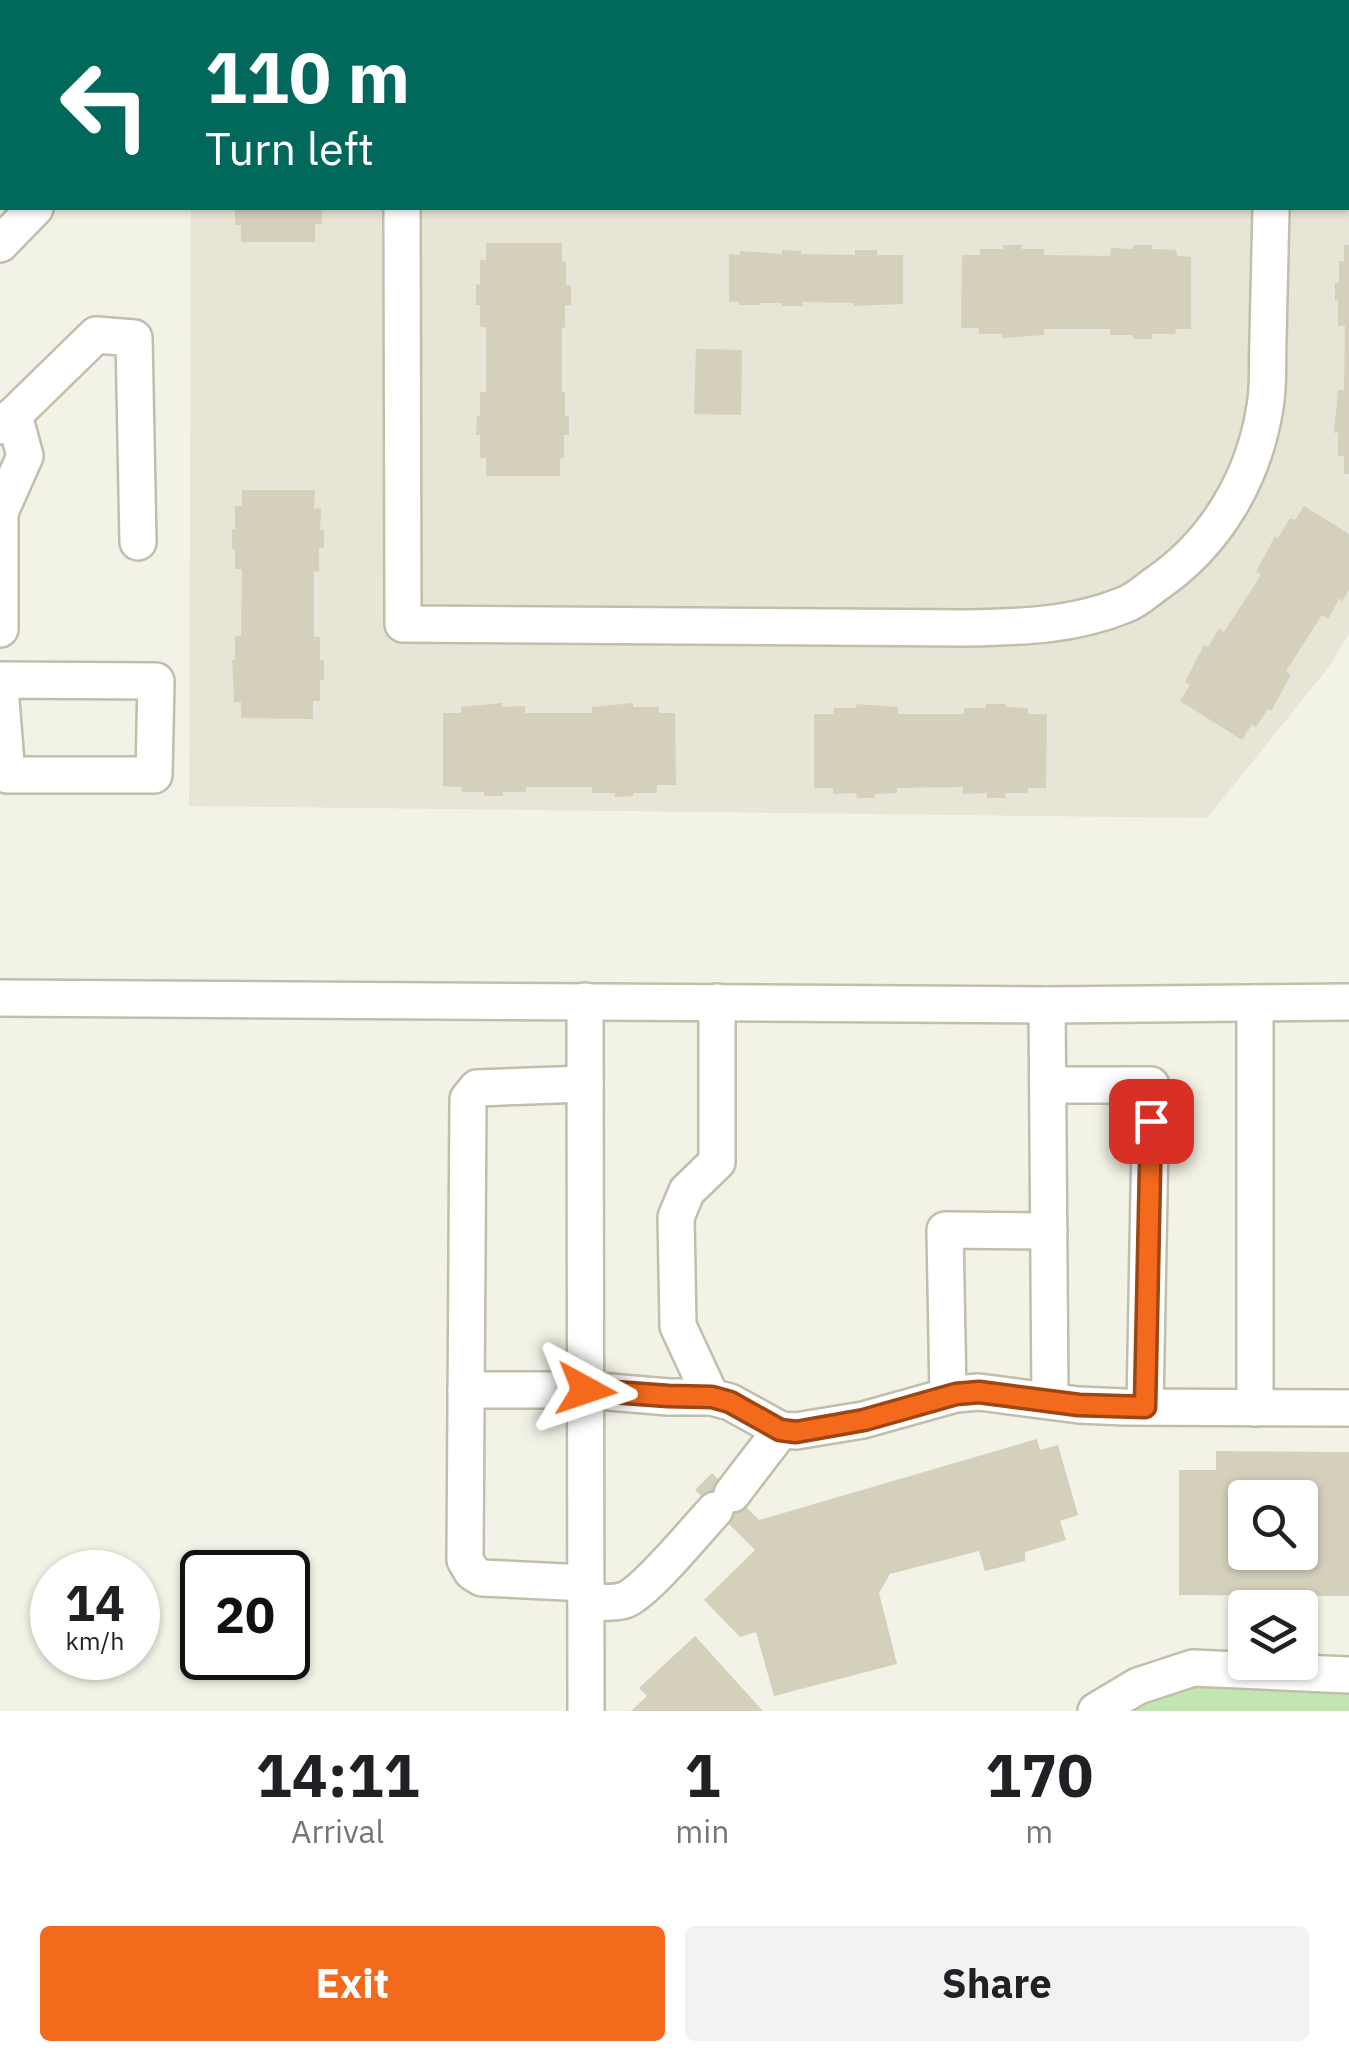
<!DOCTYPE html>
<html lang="en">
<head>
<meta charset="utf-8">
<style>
  body { margin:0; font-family:"IBM Plex Sans",sans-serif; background:#f2f2f2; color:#202124; height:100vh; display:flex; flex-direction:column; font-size:38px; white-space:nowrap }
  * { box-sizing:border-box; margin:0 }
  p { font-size:32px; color:#757577 }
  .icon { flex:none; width:55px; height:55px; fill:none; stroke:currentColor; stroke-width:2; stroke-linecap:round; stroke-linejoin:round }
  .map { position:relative; height:1711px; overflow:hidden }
  .side { display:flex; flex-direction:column; background:#fff; flex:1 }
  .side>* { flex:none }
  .guide { position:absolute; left:0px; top:0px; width:1350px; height:210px; box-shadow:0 2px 8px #0004; background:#00695c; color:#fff; overflow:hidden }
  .controls { position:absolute; left:1228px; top:1480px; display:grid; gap:20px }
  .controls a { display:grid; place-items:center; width:90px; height:90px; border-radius:10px; background:#fff; box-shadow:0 2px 8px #0004; font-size:50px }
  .speed { position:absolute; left:30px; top:1550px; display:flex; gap:20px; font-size:50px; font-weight:700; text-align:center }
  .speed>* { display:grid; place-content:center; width:130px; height:130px; border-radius:50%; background:#fff; box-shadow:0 2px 8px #0004; line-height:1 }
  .speed small { font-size:25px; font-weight:400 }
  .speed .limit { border:5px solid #111; border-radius:15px; background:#fff; color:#111 }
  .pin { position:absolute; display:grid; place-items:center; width:85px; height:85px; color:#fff; margin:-42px; border-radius:20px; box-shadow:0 5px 15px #0006 }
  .me { position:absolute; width:110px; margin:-55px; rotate:95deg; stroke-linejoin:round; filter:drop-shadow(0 0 8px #0008) }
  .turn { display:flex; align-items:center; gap:35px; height:210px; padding:0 40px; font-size:45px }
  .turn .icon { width:130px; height:130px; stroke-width:2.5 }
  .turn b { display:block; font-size:70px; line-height:85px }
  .eta { display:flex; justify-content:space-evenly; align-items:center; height:170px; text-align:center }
  .eta b { font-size:60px; font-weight:700; line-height:70px }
  .button { display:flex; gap:20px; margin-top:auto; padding:20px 40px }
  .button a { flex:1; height:115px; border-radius:10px; background:#f46a1c; color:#fff; font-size:40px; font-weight:700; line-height:115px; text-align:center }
  .button a+a { background:#f2f2f2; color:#202124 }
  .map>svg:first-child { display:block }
  .residential { fill:#e7e5d5 }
  .green { fill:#c2e6b0 }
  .building { fill:#d4d0bc; fill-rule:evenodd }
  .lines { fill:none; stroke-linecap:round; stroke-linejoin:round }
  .minor-casing { stroke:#c1beac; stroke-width:40 }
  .minor { stroke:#fff; stroke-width:35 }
  .route-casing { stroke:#9f4512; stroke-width:25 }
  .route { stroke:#f46a1c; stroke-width:18 }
</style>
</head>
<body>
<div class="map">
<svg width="1349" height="1711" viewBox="0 0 1349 1711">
  <rect width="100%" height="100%" fill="#f3f2e6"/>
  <path class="residential" d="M191,0h1158v634l-21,34 -121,150 -1018,-12 2,-598h1157v-206h-1157z"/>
  <path class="green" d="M1349,1675v36h-253l42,-25z"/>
  <g class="building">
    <path d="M235,208h87v16h-7v18h-74v-17h-6z"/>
    <path d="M486,243h76v18l4,1v23h5v20h-6v23l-3,-1v65h3v24h4v19h-5v23h-4v18h-74v-18h-6v-23h-4l1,-19h3v-24h6v-65h-6v-22h-4v-21l4,1v-25h6z"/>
    <path d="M1003,245h19v4h22v6l66,1 1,-8 22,1v-4h19v4l24,1 1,6 14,1v72h-16l1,5h-24v5h-19v-4h-23v-6h-66v6l-41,3 -1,-4h-23v-6h-18l1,-73h18v-6h23z"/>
    <path d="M1344,245h5v229h-5v-18h-6v-24l-4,1 4,-43h6l1,-64h-7v-26l-3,1v-18h4v-22h5z"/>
    <path d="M782,250l19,1v3l54,1v-5h22v5h26v49l-49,2v-3l-51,-1v4h-21v-3h-22v2h-21v-3h-10v-48l11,1v-4l42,3z"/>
    <path d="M696,349l46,1 -1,65 -47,-1z"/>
    <path d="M242,490h73l-1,19 7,-1 -1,22h4v18h-5v24l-5,-1v66h6v23h4v20h-4v21h-7v18l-72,-1v-16h-7l-2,-42h3v-24h6l1,-67h-7v-20h-3v-20h3v-23h7z"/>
    <path d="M1304,506l45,28v56l-7,11 -3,-2 -11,20 -6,-4 -36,56 5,4 -20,36 -3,-2 -12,18 -4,-3 -10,16 -62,-39 10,-16 -5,-3 19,-37 4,2 11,-19 5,4 37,-57 -5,-3 19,-36 3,2 12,-20 5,2z"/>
    <path d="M502,703v4l23,-1v7h67v-6l41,-4v4h26v6h16l1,72h-19v8h-24v3l-18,1v-4h-23v-6h-66v5h-23v4h-19v-4h-22l-1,-5 -18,-1v-73h18v-6z"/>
    <path d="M856,704l42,3v7h66v-6h22v-4h20v3l22,1v6h19l-1,74h-18l-1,5h-22l1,5h-19v-5l-24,1v-7l-66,1v5l-22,1 -1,4h-17l-1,-5 -23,1v-6h-19v-74h19l1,-6h22z"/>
    <path d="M1037,1439l3,11 18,-5 20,70 -18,6 6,19 -41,12v9l-40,10 -6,-20 -89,23 -11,19 18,71 -123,32 -18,-64 -16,5 -36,-37 51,-50 -60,-60 17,-17 47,47z"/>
    <path d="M1216,1451l133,1v144l-170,-1v-125h37zM1245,1498h55v54h-55z"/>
    <path d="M695,1636l68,75h-132l16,-15 -8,-8z"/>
  </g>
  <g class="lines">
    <defs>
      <g id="minor">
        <path d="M139,0l5,2"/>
        <path d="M433,2l3,-2"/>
        <path d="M1348,169h1"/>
        <path d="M402,208l1,416 563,4c54,-1 107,-2 158,-23 12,-4 22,-14 32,-21 60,-41 98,-106 109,-177 4,-23 2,-47 3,-69 1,-44 2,-87 3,-130"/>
        <path d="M0,244l35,-36"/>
        <path d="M14,415l82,-80 38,3 4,204"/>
        <path d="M0,426l14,-11 11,41 -24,54"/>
        <path d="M0,503v126"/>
        <path d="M0,680l156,1 -2,94h-147l-7,-87"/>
        <path d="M0,998l1047,7 302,-3"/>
        <path d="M585,1001l1,710"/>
        <path d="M1047,1005l3,395"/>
        <path d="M585,1084l-108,4 -9,11 -3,461 7,12 10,6 104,5"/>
        <path d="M1048,1085h103l-6,322"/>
        <path d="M466,1390h120l82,7h43l19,5 51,28 15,1 67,-11 93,-26 23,-2 100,13 45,2 225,1"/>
        <path d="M948,1396l-3,-166 104,1"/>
        <path d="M711,1397l-33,-71 -2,-109 11,-26 30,-29v-160"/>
        <path d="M1255,1408v-405"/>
        <path d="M732,1494l49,-64"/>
        <path d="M586,1602c12,0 27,2 39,-2 22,-9 71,-70 90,-90"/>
        <path d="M1096,1711l42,-25 55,-18 156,7"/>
      </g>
    </defs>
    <use href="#minor" class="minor-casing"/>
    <use href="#minor" class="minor"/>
  </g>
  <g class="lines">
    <defs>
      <path id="route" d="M586,1390l82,6 44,1 18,5 50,28 16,2 68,-12 92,-26 23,-2 100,13 66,2 6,-286"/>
    </defs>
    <use href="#route" class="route-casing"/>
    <use href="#route" class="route"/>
  </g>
</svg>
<div class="controls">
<a><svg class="icon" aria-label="search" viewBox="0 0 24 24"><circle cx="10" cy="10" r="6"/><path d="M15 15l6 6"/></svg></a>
<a><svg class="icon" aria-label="layers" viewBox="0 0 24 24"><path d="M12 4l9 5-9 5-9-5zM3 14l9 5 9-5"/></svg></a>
</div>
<div class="speed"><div>14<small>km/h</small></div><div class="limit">20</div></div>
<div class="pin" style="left:1151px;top:1121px;background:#d93025"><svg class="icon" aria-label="arrive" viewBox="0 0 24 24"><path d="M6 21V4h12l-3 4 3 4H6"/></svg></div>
<svg class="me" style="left:586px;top:1390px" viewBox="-20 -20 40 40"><path d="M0-17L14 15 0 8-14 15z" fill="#f46a1c" stroke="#fff" stroke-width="4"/></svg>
<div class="guide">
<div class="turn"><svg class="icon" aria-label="left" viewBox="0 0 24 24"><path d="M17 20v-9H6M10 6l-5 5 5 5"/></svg><div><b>110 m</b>Turn left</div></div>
</div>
</div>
<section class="side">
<div class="eta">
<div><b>14:11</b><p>Arrival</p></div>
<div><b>1</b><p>min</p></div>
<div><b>170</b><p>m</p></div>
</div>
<div class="button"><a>Exit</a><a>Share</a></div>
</section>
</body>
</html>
